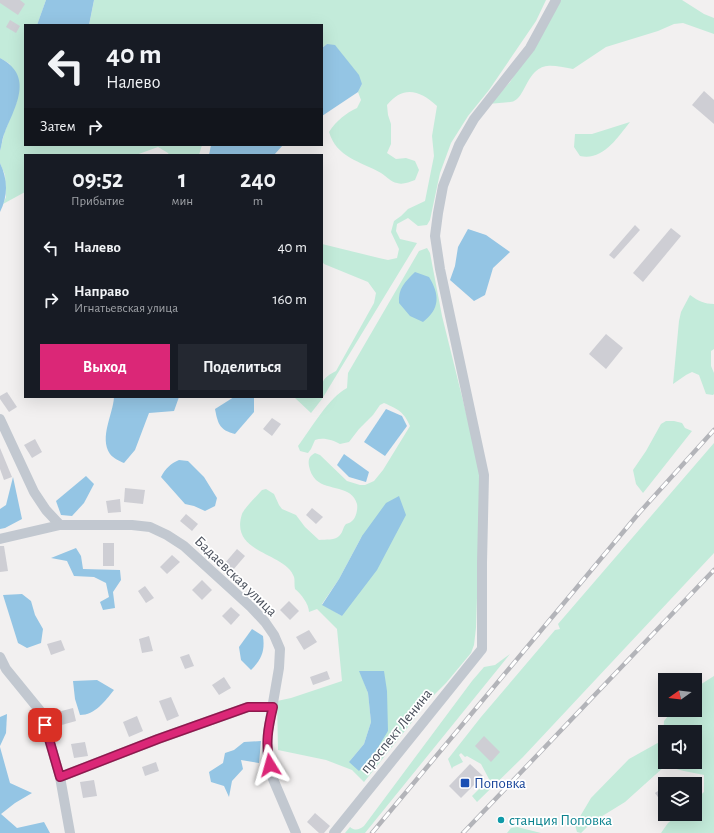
<!DOCTYPE html>
<html lang="ru">
<head>
<meta charset="utf-8">
<style>
  body { margin:0; font-family:"Alegreya Sans",sans-serif; background:#242831; color:#f1f3f6; height:100vh; display:flex; flex-direction:column; font-size:15px; white-space:nowrap }
  * { box-sizing:border-box; margin:0 }
  p { font-size:13px; color:#9ea1a6 }
  .icon { flex:none; width:22px; height:22px; fill:none; stroke:currentColor; stroke-width:2; stroke-linecap:round; stroke-linejoin:round }
  .map { position:relative; flex:1; overflow:hidden }
  .panel { position:absolute; left:24px; top:154px; width:299px; height:244px; display:flex; flex-direction:column; background:#171b24; border-radius:0px; box-shadow:0 4px 16px #0002 }
  .panel>* { flex:none }
  .top-card { position:absolute; left:24px; top:24px; width:299px; height:122px; border-radius:0px; box-shadow:0 4px 16px #0002; background:#171b24; color:#f1f3f6; overflow:hidden }
  .needle { width:26px; rotate:256deg }
  .tools { position:absolute; left:658px; top:673px; display:grid; gap:8px }
  .tools a { display:grid; place-items:center; width:44px; height:44px; border-radius:0px; background:#171b24; box-shadow:0 4px 16px #0002; font-size:20px }
  .pin { position:absolute; display:grid; place-items:center; width:34px; height:34px; color:#fff; margin:-17px; border-radius:8px; box-shadow:0 2px 6px #0006 }
  .me { position:absolute; width:44px; margin:-22px; rotate:352deg; stroke-linejoin:round; filter:drop-shadow(0 0 3px #0008) }
  .turn { display:flex; align-items:center; gap:14px; height:84px; padding:0 16px; font-size:18px }
  .turn .icon { width:52px; height:52px; stroke-width:2.5 }
  .turn b { display:block; font-size:28px; line-height:34px }
  .then { display:flex; align-items:center; height:38px; padding:0 16px; background:#0003; gap:8px; font-size:15px }
  .eta { display:flex; justify-content:space-evenly; align-items:center; height:68px; text-align:center }
  .eta b { font-size:24px; font-weight:600; line-height:28px }
  .primary-button { display:flex; gap:8px; margin-top:auto; padding:8px 16px }
  .primary-button a { flex:1; height:46px; border-radius:0px; background:#db2777; color:#fff; font-size:16px; font-weight:600; line-height:46px; text-align:center }
  .primary-button a+a { background:#242831; color:#f1f3f6 }
  ul { padding:0; list-style:none }
  li { display:flex; align-items:center; gap:12px; height:52px; padding:0 16px }
  li div { flex:1 }
  li b { display:block; font-size:15px }
  li em { font-style:normal }
  .map>svg:first-child { display:block }
  .green { fill:#c3ebda; fill-rule:evenodd }
  .water { fill:#94c5e4 }
  .building { fill:#ceced4 }
  .lines { fill:none; stroke-linecap:round; stroke-linejoin:round }
  .street { stroke:#c2c8d0; stroke-width:10 }
  .rail-casing { stroke:#b3b4b9; stroke-width:4.5 }
  .rail { stroke:#fff; stroke-width:3; stroke-dasharray:9; stroke-linecap:butt }
  .route-casing { stroke:#8e194d; stroke-width:10 }
  .route { stroke:#db2777; stroke-width:7 }
  .transit-dot { fill:#1a4fb4; stroke:#fff; stroke-width:1.5 }
  .culture-dot { fill:#0f9aa8; stroke:#fff; stroke-width:1.5 }
  .labels { text-anchor:middle; stroke-width:3.5; stroke-linejoin:round; paint-order:stroke }
  .street-label { font-size:15px; fill:#4a505c; stroke:#fff }
  .transit-label { font-size:15px; fill:#164399; stroke:#fff; text-anchor:start }
  .culture-label { font-size:15px; fill:#0d838f; stroke:#fff; text-anchor:start }
</style>
</head>
<body>
<div class="map">
<svg width="714" height="833" viewBox="0 0 714 833">
  <rect width="100%" height="100%" fill="#f2f0f0"/>
  <g class="green">
    <path d="M0,0h46l-9,25h-12v120h177l-3,10h-30l-1,-2 -10,-6 -22,8h-111v37l-22,12 3,-7 -1,-22 -5,-12v-12l4,-17 13,-33 -7,-37 -10,-6z"/>
    <path d="M94,0h452l-10,21 -47,69 -21,26 -17,27 -11,30 -10,47 -3,5 -9,1 -10,-8 -11,6 -1,7 4,8 17,4 -95,156 -11,14 -17,-16h28c0,-16 -1,-18 14,-26l38,-68 2,-10 -8,-11 -44,-18 -2,-3v-17l57,14 9,2 9,-2 2,-9 -8,-17 3,-11 7,-5 7,-7 17,-8 9,-45 -2,-20 5,-30c-17,-16 -34,-21 -50,-1l1,10 3,9v20l-4,9 9,6 10,-1 9,3 4,9 -4,10c-6,2 -12,5 -18,3 -6,-1 -11,-7 -16,-10 -21,-12 -44,-15 -52,-41 7,-11 17,-19 28,-24l4,-8 -3,-8 4,-8 -35,-40 -5,4v-23h-233z"/>
    <path d="M559,0h123l22,14 10,4v16l-31,-11 -9,1 -16,7 -52,16 -33,22c-25,-5 -35,-8 -48,18 -3,5 -5,11 -11,14 -3,2 -19,2 -24,3l20,-22 27,-43z"/>
    <path d="M630,122c-13,16 -27,39 -50,34l-6,-9 1,-13h17z"/>
    <path d="M427,248l3,5 12,63 37,149 2,13 -5,150 -2,17 -3,8 -25,30 -21,21 -5,8 -56,70 -12,-12 -26,-10 -48,-10 -1,-49 14,-3 51,-17 -5,-52 -20,-20 -8,3c0,-8 -8,-18 -14,-23 -1,-4 0,-9 -1,-12 -8,-25 -65,-23 -52,-63 3,-7 15,-18 20,-24l4,-1 8,5 5,11 3,4 14,6 9,12 14,13c7,-1 16,1 21,-5 3,-3 3,-8 6,-11 2,-1 4,-1 6,-3 4,-3 6,-12 5,-17 -5,-19 -29,-13 -41,-24 -4,-4 -6,-9 -7,-14 -1,-6 0,-10 6,-13l5,2 27,26 13,4h5l9,-4 9,-11 27,-44c-6,-14 -12,-17 -26,-23l-4,2 -7,10 -14,14 -10,13 -9,2c-7,-4 -17,-7 -25,-4l-4,9 -3,4 -8,-2 -2,-5c13,-17 31,-49 49,-58l1,-15 71,-122zM362,536l-20,80 -20,-12 17,-25zM360,671l28,60 -39,31 15,-18 7,-22 -3,-29z"/>
    <path d="M690,295c8,6 15,9 24,9v45l-3,2v15l3,7v21l-1,1 -7,-1 -7,-19 -7,-3 -6,3 -13,9 6,-63 2,-9z"/>
    <path d="M666,421h8l8,2 3,5 7,3 -49,62 -7,-9 -3,-14 13,-19 15,-27z"/>
    <path d="M714,443v110l-191,204 -46,45 -5,-6 17,-17 -8,-15 -14,-8 -2,1 -4,-4 -2,2 4,7 -10,5 -1,2 -4,-10 33,-42 74,-87 5,-1 -2,-5z"/>
    <path d="M510,654l-145,179h-20l5,-6c5,4 9,3 14,-1l108,-145 12,-14 11,-2z"/>
    <path d="M714,676v157h-53l7,-10 11,-9h16v-14l9,-8v-17l-20,-4 -19,-5 -40,36 -34,21 -10,10 -4,-1 -2,-7 16,-27 38,-39 34,-19 1,-19 9,-11h22v-22zM665,732h30v30h-30z"/>
    <path d="M517,827l24,6h-34l4,-5z"/>
  </g>
  <g class="water">
    <path d="M46,0h48l-5,25h-52z"/>
    <path d="M327,44l8,1 24,30 3,9 -4,8 -36,24v-68z"/>
    <path d="M0,58c34,18 16,47 5,74 -3,6 -3,13 -5,19z"/>
    <path d="M211,145h72l-9,10h-65z"/>
    <path d="M0,163c8,17 8,33 0,49z"/>
    <path d="M468,229l18,6 24,17 -17,16 -8,27 -11,6 -24,-21 5,-14 3,-19z"/>
    <path d="M415,272l14,5c11,18 11,32 -6,45l-13,-6 -11,-13c-1,-15 6,-21 16,-31z"/>
    <path d="M114,397h65l-5,14 -25,2 -14,37 -11,13c-5,-2 -11,-5 -14,-9 -11,-17 3,-39 4,-57z"/>
    <path d="M234,397h20v15l-19,22c-15,-4 -17,-9 -20,-25z"/>
    <path d="M386,409l16,7 5,10 -22,30 -21,-14z"/>
    <path d="M344,454l25,18 -3,10 -17,-5 -12,-12z"/>
    <path d="M179,460l9,1 16,16 13,21 -2,8 -10,5 -11,-5 -9,-2 -24,-27c5,-9 9,-13 18,-17z"/>
    <path d="M86,476l8,8 -10,19 -12,13 -11,-1 -5,-14z"/>
    <path d="M13,477l9,42 -17,9 -5,1v-20l6,-4z"/>
    <path d="M399,496l7,19 -29,55 -35,46 -20,-11 17,-26 23,-43 24,-33z"/>
    <path d="M76,548l5,8 2,13 37,1 1,10 -8,12 2,16 -12,2 -3,-8 9,-5 -3,-14 -12,-6 -20,-1 -7,-15 -16,-3z"/>
    <path d="M22,594l9,7 4,14 8,14 -2,14 -14,5 -9,-5 -15,-48z"/>
    <path d="M252,629l11,7c2,15 -1,23 -12,34l-10,-10 -2,-13z"/>
    <path d="M359,671h25l3,20 1,40 -11,18 -18,22 -10,-9 15,-18 7,-22 -3,-29z"/>
    <path d="M97,680l17,10c-9,11 -19,25 -34,25l-5,-16 -2,-18z"/>
    <path d="M7,714l-1,19 -6,13v-29z"/>
    <path d="M261,741l-2,22 -18,-3 2,9 -11,12 -3,16 -5,-11 -13,-4 -2,-10 14,-9 2,-10 9,-3 10,-8z"/>
    <path d="M0,747l10,36 22,10 -17,10 -14,11 16,14 27,-6 6,11h-50z"/>
  </g>
  <g class="building">
    <path d="M0,0h20l5,4 -7,11 -18,-12z"/>
    <path d="M10,20l10,6 -4,7 -10,-6z"/>
    <path d="M704,91l10,9v24l-22,-19z"/>
    <path d="M635,225l5,5 -26,29 -5,-4z"/>
    <path d="M671,228l10,8 -38,46 -10,-9z"/>
    <path d="M606,334l17,14 -17,21 -17,-15z"/>
    <path d="M7,392l10,15 -8,5 -9,-13v-3z"/>
    <path d="M272,418l9,6 -9,12 -9,-7z"/>
    <path d="M35,439l7,13 -10,6 -8,-13z"/>
    <path d="M0,448l12,29 -8,3 -4,-11z"/>
    <path d="M125,488l20,2 -2,14 -19,-2z"/>
    <path d="M120,499l1,13 -13,1 -2,-12z"/>
    <path d="M312,508l11,9 -7,7 -10,-9z"/>
    <path d="M186,514l12,10 -6,7 -12,-10z"/>
    <rect x="103" y="543" width="11" height="23"/>
    <path d="M0,546h4l4,25 -8,1z"/>
    <path d="M237,549l8,7 -12,14 -8,-7z"/>
    <path d="M172,555l8,7 -13,12 -7,-7z"/>
    <path d="M202,580l10,10 -10,10 -10,-10z"/>
    <path d="M145,586l9,12 -8,5 -8,-12z"/>
    <path d="M289,601l10,10 -9,9 -10,-10z"/>
    <path d="M231,607l9,8 -9,10 -9,-9z"/>
    <path d="M309,630l8,12 -13,8 -8,-13z"/>
    <path d="M149,636l4,15 -11,2 -3,-14z"/>
    <path d="M61,640l4,10 -14,5 -4,-11z"/>
    <path d="M189,654l5,12 -9,3 -5,-12z"/>
    <path d="M327,671l3,8 -17,6 -3,-8z"/>
    <path d="M224,677l7,11 -12,7 -7,-10z"/>
    <path d="M171,697l8,19 -12,5 -8,-20z"/>
    <path d="M73,708l3,13 -18,5 -4,-13z"/>
    <path d="M137,716l6,15 -14,6 -6,-15z"/>
    <path d="M484,736l16,16 -9,10 -16,-16z"/>
    <path d="M85,742l3,14 -14,2 -3,-14z"/>
    <path d="M156,762l3,9 -14,5 -3,-9z"/>
    <path d="M470,764l13,12 -22,22 -12,-12z"/>
    <path d="M94,780l3,16 -14,2 -3,-16z"/>
    <path d="M665,786v21l-10,-14z"/>
    <path d="M315,813l15,13 -6,7h-5l-12,-11z"/>
  </g>
  <g class="lines">
    <g class="street">
      <path d="M0,419l34,73 12,18 14,15"/>
      <path d="M0,539l60,-14h72l18,2 17,8 17,11 67,61 14,15 9,13 6,14 -1,19 -11,64 -1,20 6,27 23,54"/>
      <path d="M0,657l6,12 35,43 19,65 10,56"/>
      <path d="M60,777l98,-38 90,-32h25"/>
      <path d="M334,833l148,-184v-86l2,-88 -44,-206 -5,-33 3,-23 5,-27 16,-41 15,-26 56,-71 26,-48"/>
    </g>
    <defs>
      <g id="rail">
        <path d="M372,833l267,-320 75,-83"/>
        <path d="M463,833l251,-263"/>
      </g>
    </defs>
    <use href="#rail" class="rail-casing"/>
    <use href="#rail" class="rail"/>
  </g>
  <g class="lines">
    <defs>
      <path id="route" d="M45,725l15,52 98,-38 90,-32h25c-5,21 -8,37 -3,58"/>
    </defs>
    <use href="#route" class="route-casing"/>
    <use href="#route" class="route"/>
  </g>
  <rect class="transit-dot" x="460" y="778" width="10" height="10" rx="2"/>
  <circle class="culture-dot" cx="501" cy="820" r="4"/>
  <g class="labels">
    <g class="street-label">
      <text transform="translate(236 576) rotate(44)" y="5">Бадаевская улица</text>
      <text transform="translate(396 731) rotate(-51)" y="5">проспект Ленина</text>
    </g>
    <g class="transit-label">
      <text x="474" y="788">Поповка</text>
    </g>
    <g class="culture-label">
      <text x="509" y="825">станция Поповка</text>
    </g>
  </g>
</svg>
<div class="tools">
<a><svg class="needle" viewBox="-14 -14 28 28"><path d="M0-13l5 13h-10z" fill="#e53935"/><path d="M0 13l5-13h-10z" fill="#9ea1a6"/></svg></a>
<a><svg class="icon" aria-label="sound" viewBox="0 0 24 24"><path d="M4 9h4l5-4v14l-5-4H4zM17 9q2 3 0 6"/></svg></a>
<a><svg class="icon" aria-label="layers" viewBox="0 0 24 24"><path d="M12 4l9 5-9 5-9-5zM3 14l9 5 9-5"/></svg></a>
</div>
<div class="pin" style="left:45px;top:725px;background:#d93025"><svg class="icon" aria-label="arrive" viewBox="0 0 24 24"><path d="M6 21V4h12l-3 4 3 4H6"/></svg></div>
<svg class="me" style="left:270px;top:765px" viewBox="-20 -20 40 40"><path d="M0-17L14 15 0 8-14 15z" fill="#db2777" stroke="#fff" stroke-width="4"/></svg>
<div class="top-card">
<div class="turn"><svg class="icon" aria-label="left" viewBox="0 0 24 24"><path d="M17 20v-9H6M10 6l-5 5 5 5"/></svg><div><b>40 m</b>Налево</div></div>
<div class="then">Затем<svg class="icon" aria-label="right" viewBox="0 0 24 24"><path d="M7 20v-9h11M14 6l5 5-5 5"/></svg></div>
</div>
<section class="panel">
<div class="eta">
<div><b>09:52</b><p>Прибытие</p></div>
<div><b>1</b><p>мин</p></div>
<div><b>240</b><p>m</p></div>
</div>
<ul>
<li><svg class="icon" aria-label="left" viewBox="0 0 24 24"><path d="M17 20v-9H6M10 6l-5 5 5 5"/></svg><div><b>Налево</b></div><em>40 m</em></li>
<li><svg class="icon" aria-label="right" viewBox="0 0 24 24"><path d="M7 20v-9h11M14 6l5 5-5 5"/></svg><div><b>Направо</b><p>Игнатьевская улица</p></div><em>160 m</em></li>
</ul>
<div class="primary-button"><a>Выход</a><a>Поделиться</a></div>
</section>
</div>
</body>
</html>
